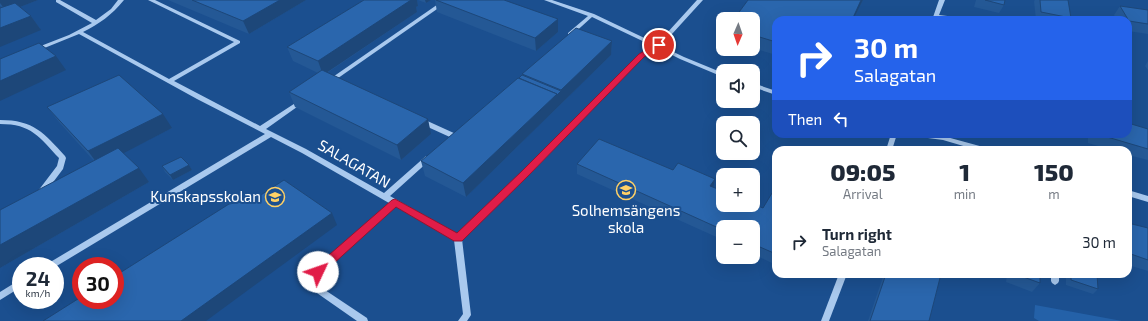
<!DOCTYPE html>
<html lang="en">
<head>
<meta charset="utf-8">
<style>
  body { margin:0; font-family:"Exo 2",sans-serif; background:#f6f6f7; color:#1f2937; height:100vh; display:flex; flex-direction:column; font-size:15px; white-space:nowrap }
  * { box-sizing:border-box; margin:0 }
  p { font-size:13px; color:#747a83 }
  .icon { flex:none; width:22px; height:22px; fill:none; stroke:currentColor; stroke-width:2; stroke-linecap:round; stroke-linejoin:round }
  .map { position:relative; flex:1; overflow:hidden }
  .panel { position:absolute; left:772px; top:146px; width:360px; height:132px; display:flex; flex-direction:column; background:#fff; border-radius:12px; box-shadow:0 4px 16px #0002 }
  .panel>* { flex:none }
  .guide { position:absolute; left:772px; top:16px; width:360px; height:122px; border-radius:12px; box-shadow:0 4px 16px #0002; background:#2563eb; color:#fff; overflow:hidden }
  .needle { width:26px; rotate:182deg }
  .controls { position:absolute; left:716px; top:12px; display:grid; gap:8px }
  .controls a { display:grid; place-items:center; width:44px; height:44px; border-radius:8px; background:#fff; box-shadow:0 4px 16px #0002; font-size:20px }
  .speed { position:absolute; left:12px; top:257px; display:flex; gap:8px; font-size:20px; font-weight:700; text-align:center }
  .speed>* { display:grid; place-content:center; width:52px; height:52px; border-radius:50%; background:#fff; box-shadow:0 4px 16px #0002; line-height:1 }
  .speed small { font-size:10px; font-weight:400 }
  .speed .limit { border:6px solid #d22; background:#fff; color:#111 }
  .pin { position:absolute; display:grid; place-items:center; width:34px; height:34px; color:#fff; margin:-17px; border:2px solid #fff; border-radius:50%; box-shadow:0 1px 4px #0007 }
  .me { position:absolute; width:44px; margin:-22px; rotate:48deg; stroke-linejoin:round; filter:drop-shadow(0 0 3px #0008) }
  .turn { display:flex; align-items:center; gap:14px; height:84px; padding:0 16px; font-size:18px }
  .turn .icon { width:52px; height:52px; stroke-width:2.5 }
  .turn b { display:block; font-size:28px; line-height:34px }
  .then { display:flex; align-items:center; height:38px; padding:0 16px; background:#0003; gap:8px; font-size:15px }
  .eta { display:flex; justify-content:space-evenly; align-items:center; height:68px; text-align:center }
  .eta b { font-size:24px; font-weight:800; line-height:28px }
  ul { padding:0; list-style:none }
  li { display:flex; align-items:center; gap:12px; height:56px; padding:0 16px }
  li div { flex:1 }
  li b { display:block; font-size:15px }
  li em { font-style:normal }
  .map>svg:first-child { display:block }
  .green { fill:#2461a8 }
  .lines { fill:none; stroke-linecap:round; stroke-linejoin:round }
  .minor { fill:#a9c9ee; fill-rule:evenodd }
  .wall { fill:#245895 }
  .shaded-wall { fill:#1d4779 }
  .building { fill:#2a66ad; stroke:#1d4779 }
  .route { fill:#e11d48; stroke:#92132f }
  .labels { text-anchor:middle; stroke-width:4; stroke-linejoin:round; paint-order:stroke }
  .street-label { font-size:15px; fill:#fff; stroke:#1b4f8f }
  .poi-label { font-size:15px; fill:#fff; stroke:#1b4f8f; text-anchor:end }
</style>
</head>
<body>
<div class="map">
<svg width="1148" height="321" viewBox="0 0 1148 321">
  <rect width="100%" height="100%" fill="#1b4f8f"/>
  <path class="green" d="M1035,305l87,16h-83l-5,-3z"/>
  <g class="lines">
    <g class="minor">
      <path d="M56,0h4l36,20 15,-11 7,-9h6c-12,15 -25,24 -41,32l86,47 65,-37 -86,-42h7l85,41v2l-66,38 86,45 40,-26h4l1,1 -1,1 -38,27 40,20 78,44 42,-37h4l1,2 -1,2 -40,36 67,38 65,-62 118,-118 13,-8 -61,-29 -20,18h-4v-2l20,-17 -44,-16h8l42,14 63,30 40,-44h6l-42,46 23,11 39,16v4l-43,-18 -22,-11 -14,8 -116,120 -66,63 9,76 -4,6h-9l5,-7 -9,-74 -59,-34 -82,76 54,36 1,3h-11l-53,-37 -1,-2 1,-2 85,-77 -87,-50 -31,-16 -216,130v-1h-9l1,-2 218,-130 -68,-35 -118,-65 -42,17h-4v-2l36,-14 23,-12 -36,-21z"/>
      <path d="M444,0h6l-119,83h-4l-1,-1 1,-1z"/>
      <path d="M939,0h6l-6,15 25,3 3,2h-14l-15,-2v2h-6z"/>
      <path d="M753,83l23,8v4l-23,-8z"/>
      <path d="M419,119h4l33,15 1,2 -3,2h-2l-33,-15 -1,-2z"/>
      <path d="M0,120c34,0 44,13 65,36l1,2 -3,11 -18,24h-6l-1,-2 19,-25 2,-8c-20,-21 -27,-34 -59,-34z"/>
      <path d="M891,134h6l-5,16h-6z"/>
      <path d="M910,134h20l13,2 44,12 1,2h-11l-34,-10 -30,-4z"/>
      <path d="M1128,190l20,6v6l-20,-6z"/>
      <path d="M839,274h8l-18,47h-8z"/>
      <path d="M1051,274h8v7l-1,2 -3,2 -3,-2 -1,-2z"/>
      <path d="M21,279v8l-21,13v-8z"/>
    </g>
  </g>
  <g class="wall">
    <path d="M0,0h38l-18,7 11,9 10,14 -39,-23 -2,-1z"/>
    <path d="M168,0h138l-57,34z"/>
    <path d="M364,0h53l1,6 -2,1 1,5 -90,61 104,61 -30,26 -106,-53 -6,-15 29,-19 -25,-12 -6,-14z"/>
    <path d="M418,0h13l-5,3z"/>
    <path d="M435,0l123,32 -22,19 -99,-39z"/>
    <path d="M748,0h115l-10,20h-77v35l-23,-7v-29z"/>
    <path d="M976,0h29l-1,5 -5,8 -25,-6z"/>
    <path d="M1035,0h33l3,18 -2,2h-33l-2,-19z"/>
    <path d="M1120,6l28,4v24l-20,-3v-11h-11l-3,-5z"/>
    <path d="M612,41l-1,14 -145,142 -41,-21 -4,-15 98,-83 3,-3v-1z"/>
    <path d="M1148,61v9l-3,-4z"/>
    <path d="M47,107l125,21 -49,25 26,29 -149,86 94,-107 -35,-39z"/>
    <path d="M1148,129v31l-20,-5v-5h-16l-24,-7v-9h40z"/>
    <path d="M577,164l136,23 50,21 13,-13v70l-23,-11v-27h-30v13l-146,-66z"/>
    <path d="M189,165l3,5 -19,10 -8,-8 -3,-6z"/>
    <path d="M1128,223l20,5v43l-20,-6z"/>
    <path d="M884,274h57l-12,47h-61z"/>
    <path d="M1007,274h33v9l-8,9 -26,-10z"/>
    <path d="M1066,274h31l1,15 -5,5 -27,-9z"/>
  </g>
  <g class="shaded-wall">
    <path d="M0,0h38l-31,12 -7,-9z"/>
    <path d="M280,0h26l-57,34 -6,-13z"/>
    <path d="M410,0h7l1,6 -2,1 1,5 -94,63 -5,-14z"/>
    <path d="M425,0h6l-5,3z"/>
    <path d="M861,0h2l-10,20h-1z"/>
    <path d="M31,16l10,14 -41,17v-19z"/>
    <path d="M558,19v13l-22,19 -1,-13z"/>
    <path d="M612,41l-1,14 -145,142 -3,-14 94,-89 4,-3v-1z"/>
    <path d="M56,56l10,14 -66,31v-20z"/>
    <path d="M163,114l9,14 -73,38 -11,-15z"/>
    <path d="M428,119l3,15 -30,26 -4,-15z"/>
    <path d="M189,165l3,5 -19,10 -3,-5z"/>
    <path d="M139,168l10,14 -149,86v-23z"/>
    <path d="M715,179l-2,9 -3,-2z"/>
    <path d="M332,213l5,12 -131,96h-25z"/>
  </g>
  <g class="building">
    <path d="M192,0h88l-37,21z"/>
    <path d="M364,0h47l-93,61 -31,-14z"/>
    <path d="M436,0h68l54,19 -23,19z"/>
    <path d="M748,0h113l-9,20h-76v22l-23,-7v-16h-19z"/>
    <path d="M985,0h20l-1,5z"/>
    <path d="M1040,0h28l3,18 -30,-6z"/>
    <path d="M15,3l16,13 -31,12v-20z"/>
    <path d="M1120,6l28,4v14l-19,-3z"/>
    <path d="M576,28l36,13 -51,49 -39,-16z"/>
    <path d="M39,43l17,13 -56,25v-22z"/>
    <path d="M322,70l106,49 -31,26 -108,-53z"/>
    <path d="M119,75l44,39 -75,37 -41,-44z"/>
    <path d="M522,75l39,16 -4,4v-1l-38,-16z"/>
    <path d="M518,78l39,16 -94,89 -42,-22z"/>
    <path d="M1128,123l20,6v20l-51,-15h31z"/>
    <path d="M599,139l74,31 5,-7 37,16 -5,7 13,5v14h30v-1l10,4 9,-15 4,2v59l-23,-10v-17h-30v3l-146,-66z"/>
    <path d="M118,148l21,20 -139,77v-35z"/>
    <path d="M181,157l8,8 -19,10 -8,-9z"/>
    <path d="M284,180l48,33 -151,108h-138l38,-24v3h34v-24l114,-72 24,-4z"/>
    <path d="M1128,223l20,5v32l-20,-7z"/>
    <path d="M886,274h55l-12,47h-59z"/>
    <path d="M1015,274h25v9z"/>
    <path d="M1071,274h26l1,15 -27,-9z"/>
  </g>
  <path class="route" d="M659,43l3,1v3l-18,10 -116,119 -66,65h-8l-58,-34 -75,68 -3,1 -4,-1 -2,-3 2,-4 78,-68 3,-1 62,34 65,-62 117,-117z"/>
  <defs>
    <symbol id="school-ring" viewBox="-11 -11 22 22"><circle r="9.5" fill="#1b4f8f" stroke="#ffd166" stroke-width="1.5"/><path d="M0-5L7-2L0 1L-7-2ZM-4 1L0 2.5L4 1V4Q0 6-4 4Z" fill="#ffd166"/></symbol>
  </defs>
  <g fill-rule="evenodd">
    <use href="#school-ring" x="615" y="179" width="22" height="22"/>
    <use href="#school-ring" x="264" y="186" width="22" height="22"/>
  </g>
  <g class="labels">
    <g class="street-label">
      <text transform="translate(354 164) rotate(30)" y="5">SALAGATAN</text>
    </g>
    <g class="poi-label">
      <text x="261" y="202">Kunskapsskolan</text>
      <text x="626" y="216" text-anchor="middle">Solhemsängens<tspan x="626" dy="17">skola</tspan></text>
    </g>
  </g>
</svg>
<div class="controls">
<a><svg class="needle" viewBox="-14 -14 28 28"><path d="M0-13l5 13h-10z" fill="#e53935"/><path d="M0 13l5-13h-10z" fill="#747a83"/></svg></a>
<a><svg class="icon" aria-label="sound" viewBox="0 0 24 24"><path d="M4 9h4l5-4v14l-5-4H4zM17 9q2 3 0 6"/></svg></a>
<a><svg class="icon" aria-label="search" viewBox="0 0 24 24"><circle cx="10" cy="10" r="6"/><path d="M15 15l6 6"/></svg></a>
<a>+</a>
<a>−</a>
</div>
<div class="speed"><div>24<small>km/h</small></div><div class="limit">30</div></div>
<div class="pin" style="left:659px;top:45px;background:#d93025"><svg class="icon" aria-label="arrive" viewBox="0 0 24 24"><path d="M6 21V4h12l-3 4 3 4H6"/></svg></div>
<svg class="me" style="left:318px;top:272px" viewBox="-20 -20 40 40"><circle r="19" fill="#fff"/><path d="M0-13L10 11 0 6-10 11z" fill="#e11d48"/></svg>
<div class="guide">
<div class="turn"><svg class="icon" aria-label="right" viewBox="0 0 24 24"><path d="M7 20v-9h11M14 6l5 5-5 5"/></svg><div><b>30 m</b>Salagatan</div></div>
<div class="then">Then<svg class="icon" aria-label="left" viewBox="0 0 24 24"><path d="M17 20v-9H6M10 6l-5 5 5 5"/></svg></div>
</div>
<section class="panel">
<div class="eta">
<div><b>09:05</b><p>Arrival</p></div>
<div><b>1</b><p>min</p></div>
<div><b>150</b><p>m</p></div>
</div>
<ul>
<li><svg class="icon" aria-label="right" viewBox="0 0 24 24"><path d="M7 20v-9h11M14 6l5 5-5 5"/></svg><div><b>Turn right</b><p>Salagatan</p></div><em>30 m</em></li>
</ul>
</section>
</div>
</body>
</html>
